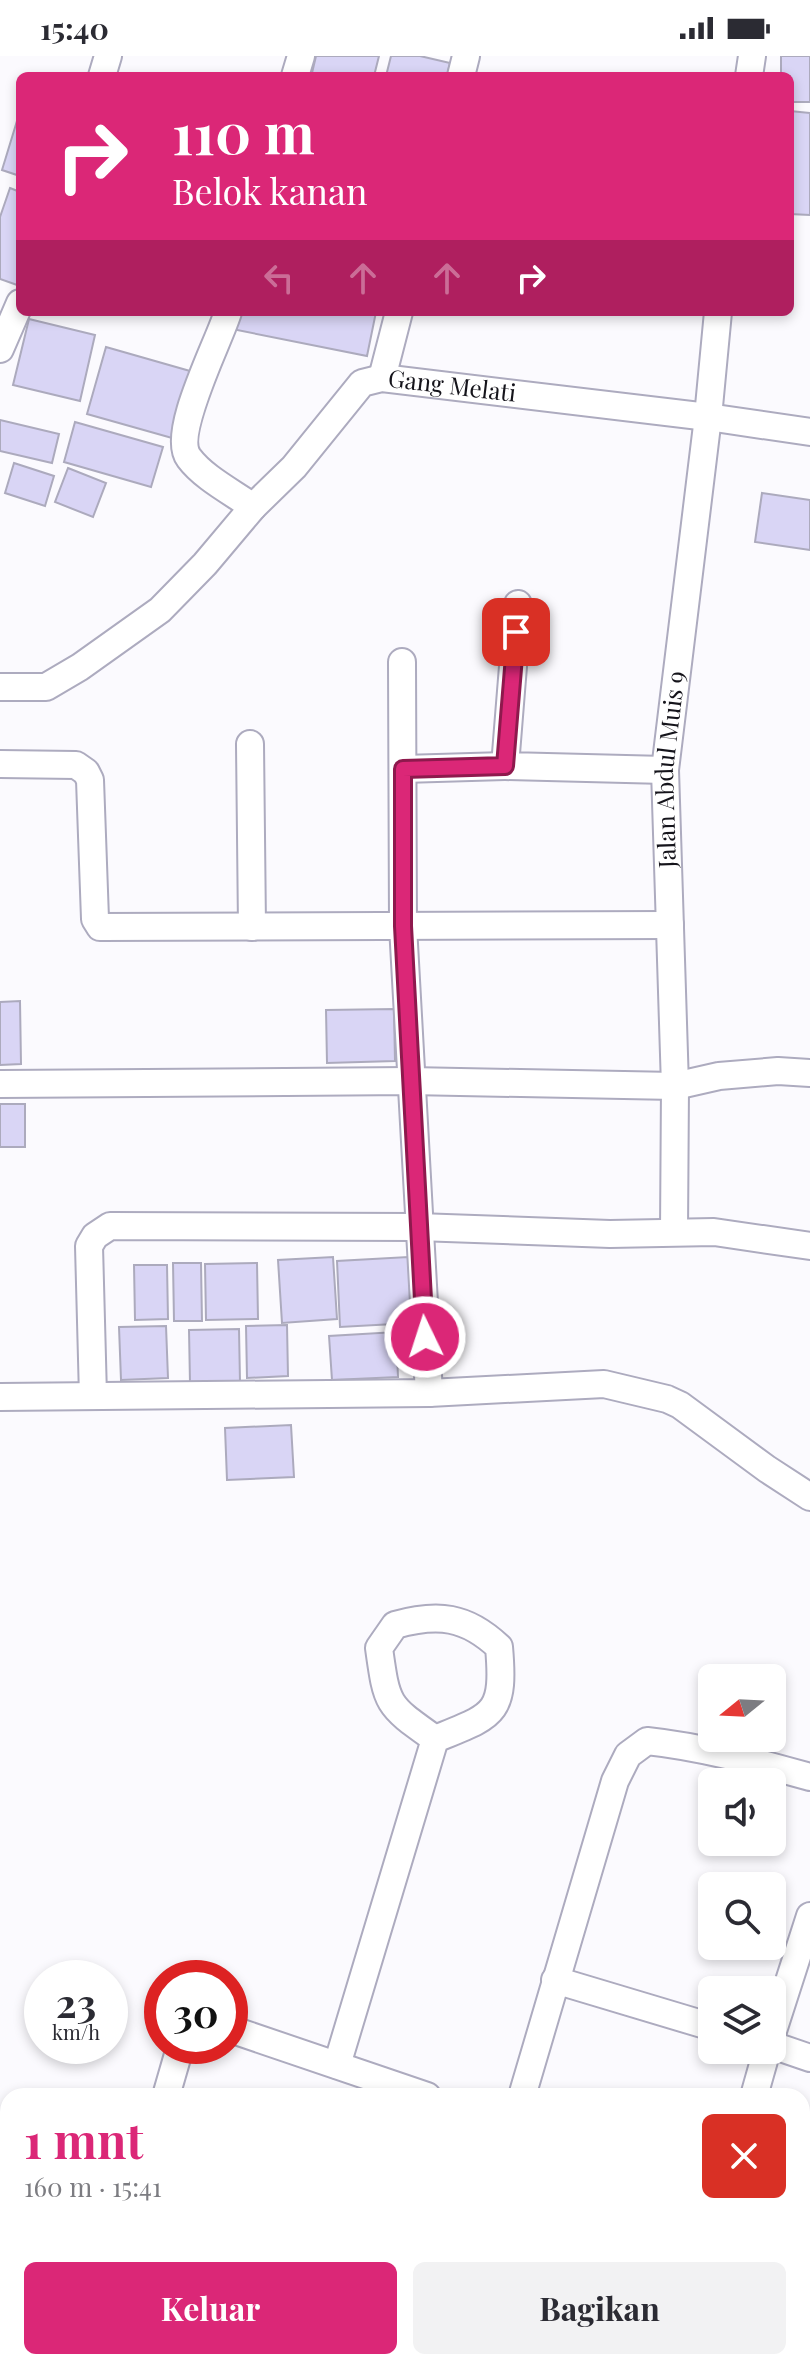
<!DOCTYPE html>
<html lang="id">
<head>
<meta charset="utf-8">
<style>
  body { margin:0; font-family:"Playfair Display",serif; background:#f2f2f3; color:#2b2b33; height:100vh; display:flex; flex-direction:column; font-size:30px; white-space:nowrap }
  * { box-sizing:border-box; margin:0 }
  p { font-size:26px; color:#7c7c81 }
  .icon { flex:none; width:44px; height:44px; fill:none; stroke:currentColor; stroke-width:2; stroke-linecap:round; stroke-linejoin:round }
  .map { position:relative; flex:1; overflow:hidden }
  .details { position:absolute; left:0px; top:2032px; width:810px; height:282px; display:flex; flex-direction:column; background:#fff; border-radius:24px 24px 0 0; box-shadow:0 4px 12px #0003 }
  .details>* { flex:none }
  .hud { position:absolute; left:16px; top:16px; width:778px; height:244px; border-radius:12px; box-shadow:0 4px 12px #0003; background:#db2777; color:#fff; overflow:hidden }
  .needle { width:52px; rotate:252deg }
  .tools { position:absolute; left:698px; top:1608px; display:grid; gap:16px }
  .tools a { display:grid; place-items:center; width:88px; height:88px; border-radius:12px; background:#fff; box-shadow:0 4px 12px #0003; font-size:40px }
  .speed { position:absolute; left:24px; top:1904px; display:flex; gap:16px; font-size:40px; font-weight:700; text-align:center }
  .speed>* { display:grid; place-content:center; width:104px; height:104px; border-radius:50%; background:#fff; box-shadow:0 4px 12px #0003; line-height:1 }
  .speed small { font-size:20px; font-weight:400 }
  .speed .limit { border:12px solid #d22; background:#fff; color:#111 }
  .pin { position:absolute; display:grid; place-items:center; width:68px; height:68px; color:#fff; margin:-34px; border-radius:16px; box-shadow:0 4px 12px #0006 }
  .me { position:absolute; width:88px; margin:-44px; rotate:356deg; stroke-linejoin:round; filter:drop-shadow(0 0 6px #0008) }
  .turn { display:flex; align-items:center; gap:28px; height:168px; padding:0 24px; font-size:36px }
  .turn .icon { width:104px; height:104px; stroke-width:2.5 }
  .turn b { display:block; font-size:56px; line-height:68px }
  .lanes { display:flex; align-items:center; height:76px; padding:0 24px; background:#0003; justify-content:center; gap:40px; direction:ltr }
  .lanes .off { opacity:.35 }
  .round { display:grid; place-items:center; flex:none; width:84px; height:84px; border-radius:12px; background:#f2f2f3 }
  .headline { display:flex; align-items:center; justify-content:space-between; height:136px; padding:0 24px }
  h1 { font-size:48px; font-weight:700; line-height:60px; color:#db2777 }
  .button { display:flex; gap:16px; margin-top:auto; padding:16px 24px }
  .button a { flex:1; height:92px; border-radius:12px; background:#db2777; color:#fff; font-size:32px; font-weight:700; line-height:92px; text-align:center }
  .button a+a { background:#f2f2f3; color:#2b2b33 }
  .status { display:flex; justify-content:space-between; align-items:center; height:56px; padding:0 40px; background:#fff; direction:ltr }
  .status svg { height:22px; fill:currentColor }
  .map>svg:first-child { display:block }
  .building { fill:#d9d5f5; stroke:#acaabd; stroke-width:2 }
  .lines { fill:none; stroke-linecap:round; stroke-linejoin:round }
  .street-casing { stroke:#adabbf; stroke-width:30 }
  .street { stroke:#fff; stroke-width:26 }
  .route-casing { stroke:#8e194d; stroke-width:20 }
  .route { stroke:#db2777; stroke-width:14 }
  .labels { text-anchor:middle; stroke-width:8; stroke-linejoin:round; paint-order:stroke }
  .street-label { font-size:24px; fill:#15141b; stroke:#fbfafe }
</style>
</head>
<body>
<div class="status"><b>15:40</b><svg viewBox="0 0 49 12"><path d="M0 12V9h3v3zM5 12V6h3v6zM10 12V3h3v9zM15 12V0h3v12zM26 1h20v11H26zM47 4h2v5h-2z"/></svg></div>
<div class="map">
<svg width="810" height="2313" viewBox="0 0 810 2313">
  <rect width="100%" height="100%" fill="#fbfafe"/>
  <g class="building">
    <path d="M316,0h63l-5,20h-50l-12,-3z"/>
    <path d="M391,0h29l30,7 -3,13h-61z"/>
    <path d="M781,0h29v46h-20v-26h-9z"/>
    <path d="M20,55v65l-18,-6z"/>
    <path d="M790,55l20,2v102l-20,-1z"/>
    <path d="M10,132l10,4v94l-20,-7v-62z"/>
    <path d="M235,256h141l-9,44 -135,-27z"/>
    <path d="M29,263l66,16 -15,66 -67,-16z"/>
    <path d="M106,291l84,24 -18,67 -85,-24z"/>
    <path d="M0,364l59,14 -7,29 -52,-12z"/>
    <path d="M75,366l88,25 -12,40 -87,-25z"/>
    <path d="M14,407l40,13 -9,30 -40,-13z"/>
    <path d="M68,412l38,15 -13,34 -38,-15z"/>
    <path d="M762,437l48,7v50l-55,-8z"/>
    <path d="M20,945l1,63 -21,1v-63z"/>
    <path d="M394,953l1,52 -68,2 -1,-53z"/>
    <rect x="0" y="1048" width="25" height="43"/>
    <path d="M333,1201l4,62 -55,4 -4,-63z"/>
    <path d="M408,1201l4,66 -72,4 -3,-66z"/>
    <path d="M173,1207h28l1,58h-28z"/>
    <path d="M257,1207l1,56 -52,1 -1,-56z"/>
    <path d="M134,1209h33l1,54 -33,1z"/>
    <path d="M287,1269l1,51 -41,2 -1,-52z"/>
    <path d="M166,1270l2,52 -47,2 -2,-53z"/>
    <path d="M239,1273l1,53 -50,1 -1,-53z"/>
    <path d="M396,1276l2,45 -66,3 -3,-44z"/>
    <path d="M291,1369l3,52 -67,3 -2,-52z"/>
  </g>
  <g class="lines">
    <defs>
      <g id="street">
        <path d="M102,20l6,-20"/>
        <path d="M295,20l6,-20"/>
        <path d="M461,20l5,-20"/>
        <path d="M749,20l3,-20"/>
        <path id="s1" d="M228,256c-9,30 -58,122 -39,146 15,20 43,34 64,49l41,-40 68,-84 20,-5 326,39 102,15"/>
        <path d="M0,293l20,-46"/>
        <path d="M382,322l17,-66"/>
        <path d="M518,548l-13,162 160,4"/>
        <path d="M402,606l1,264 26,467"/>
        <path d="M0,631h46l34,-20 80,-57 45,-46 48,-57"/>
        <path d="M250,688l2,183"/>
        <path d="M0,708l76,1 10,7 4,8 5,139 5,8 570,-2"/>
        <path d="M403,713l102,-3"/>
        <path d="M0,1028l410,-3 265,5 44,-10 59,-5 32,2"/>
        <path id="s2" d="M674,1175l1,-145 -10,-316 43,-353 10,-105"/>
        <path d="M93,1340l-4,-150 6,-10 15,-10 308,1 192,7 104,-2 96,14"/>
        <path d="M0,1341l429,-4 175,-9 63,15 13,6 87,64 43,28"/>
        <path d="M555,1924l157,47"/>
        <path d="M230,1973l197,67"/>
        <path d="M772,1978l38,-118"/>
        <path d="M772,1989l38,13"/>
        <path d="M337,2009l98,-326c-48,-34 -48,-33 -56,-91l16,-23c43,-12 71,-9 104,22 6,68 -5,68 -64,92"/>
        <path d="M166,2040l13,-45 4,-5"/>
        <path d="M522,2040l93,-315 13,-26 19,-14c56,6 109,21 163,36"/>
        <path d="M754,2040l13,-46"/>
        <path d="M305,2306l20,7"/>
        <path d="M622,2306l24,7"/>
        <path d="M364,2313l2,-7"/>
        <path d="M431,2313l3,-7"/>
        <path d="M674,2313l2,-7"/>
      </g>
    </defs>
    <use href="#street" class="street-casing"/>
    <use href="#street" class="street"/>
  </g>
  <g class="lines">
    <defs>
      <path id="route" d="M425,1281l-22,-411v-157l102,-3 11,-134"/>
    </defs>
    <use href="#route" class="route-casing"/>
    <use href="#route" class="route"/>
  </g>
  <g class="labels">
    <g class="street-label">
      <text dy="8" stroke="none"><textPath href="#s1" startOffset="492">Gang Melati</textPath></text>
      <text dy="8" stroke="none"><textPath href="#s2" startOffset="462">Jalan Abdul Muis 9</textPath></text>
    </g>
  </g>
</svg>
<div class="tools">
<a><svg class="needle" viewBox="-14 -14 28 28"><path d="M0-13l5 13h-10z" fill="#e53935"/><path d="M0 13l5-13h-10z" fill="#7c7c81"/></svg></a>
<a><svg class="icon" aria-label="sound" viewBox="0 0 24 24"><path d="M4 9h4l5-4v14l-5-4H4zM17 9q2 3 0 6"/></svg></a>
<a><svg class="icon" aria-label="search" viewBox="0 0 24 24"><circle cx="10" cy="10" r="6"/><path d="M15 15l6 6"/></svg></a>
<a><svg class="icon" aria-label="layers" viewBox="0 0 24 24"><path d="M12 4l9 5-9 5-9-5zM3 14l9 5 9-5"/></svg></a>
</div>
<div class="speed"><div>23<small>km/h</small></div><div class="limit">30</div></div>
<div class="pin" style="left:516px;top:576px;background:#d93025"><svg class="icon" aria-label="arrive" viewBox="0 0 24 24"><path d="M6 21V4h12l-3 4 3 4H6"/></svg></div>
<svg class="me" style="left:425px;top:1281px" viewBox="-20 -20 40 40"><circle r="17" fill="#db2777" stroke="#fff" stroke-width="3"/><path d="M0-11L8 9 0 5-8 9z" fill="#fff"/></svg>
<div class="hud">
<div class="turn"><svg class="icon" aria-label="right" viewBox="0 0 24 24"><path d="M7 20v-9h11M14 6l5 5-5 5"/></svg><div><b>110 m</b>Belok kanan</div></div>
<div class="lanes"><svg class="icon off" aria-label="left" viewBox="0 0 24 24"><path d="M17 20v-9H6M10 6l-5 5 5 5"/></svg><svg class="icon off" aria-label="ahead" viewBox="0 0 24 24"><path d="M12 20V5M6 11l6-6 6 6"/></svg><svg class="icon off" aria-label="ahead" viewBox="0 0 24 24"><path d="M12 20V5M6 11l6-6 6 6"/></svg><svg class="icon" aria-label="right" viewBox="0 0 24 24"><path d="M7 20v-9h11M14 6l5 5-5 5"/></svg></div>
</div>
<section class="details">
<div class="headline"><div><h1>1 mnt</h1><p>160 m · 15:41</p></div><a class="round" style="background:#d93025;color:#fff"><svg class="icon" aria-label="close" viewBox="0 0 24 24"><path d="M6 6l12 12M18 6L6 18"/></svg></a></div>
<div class="button"><a>Keluar</a><a>Bagikan</a></div>
</section>
</div>
</body>
</html>
